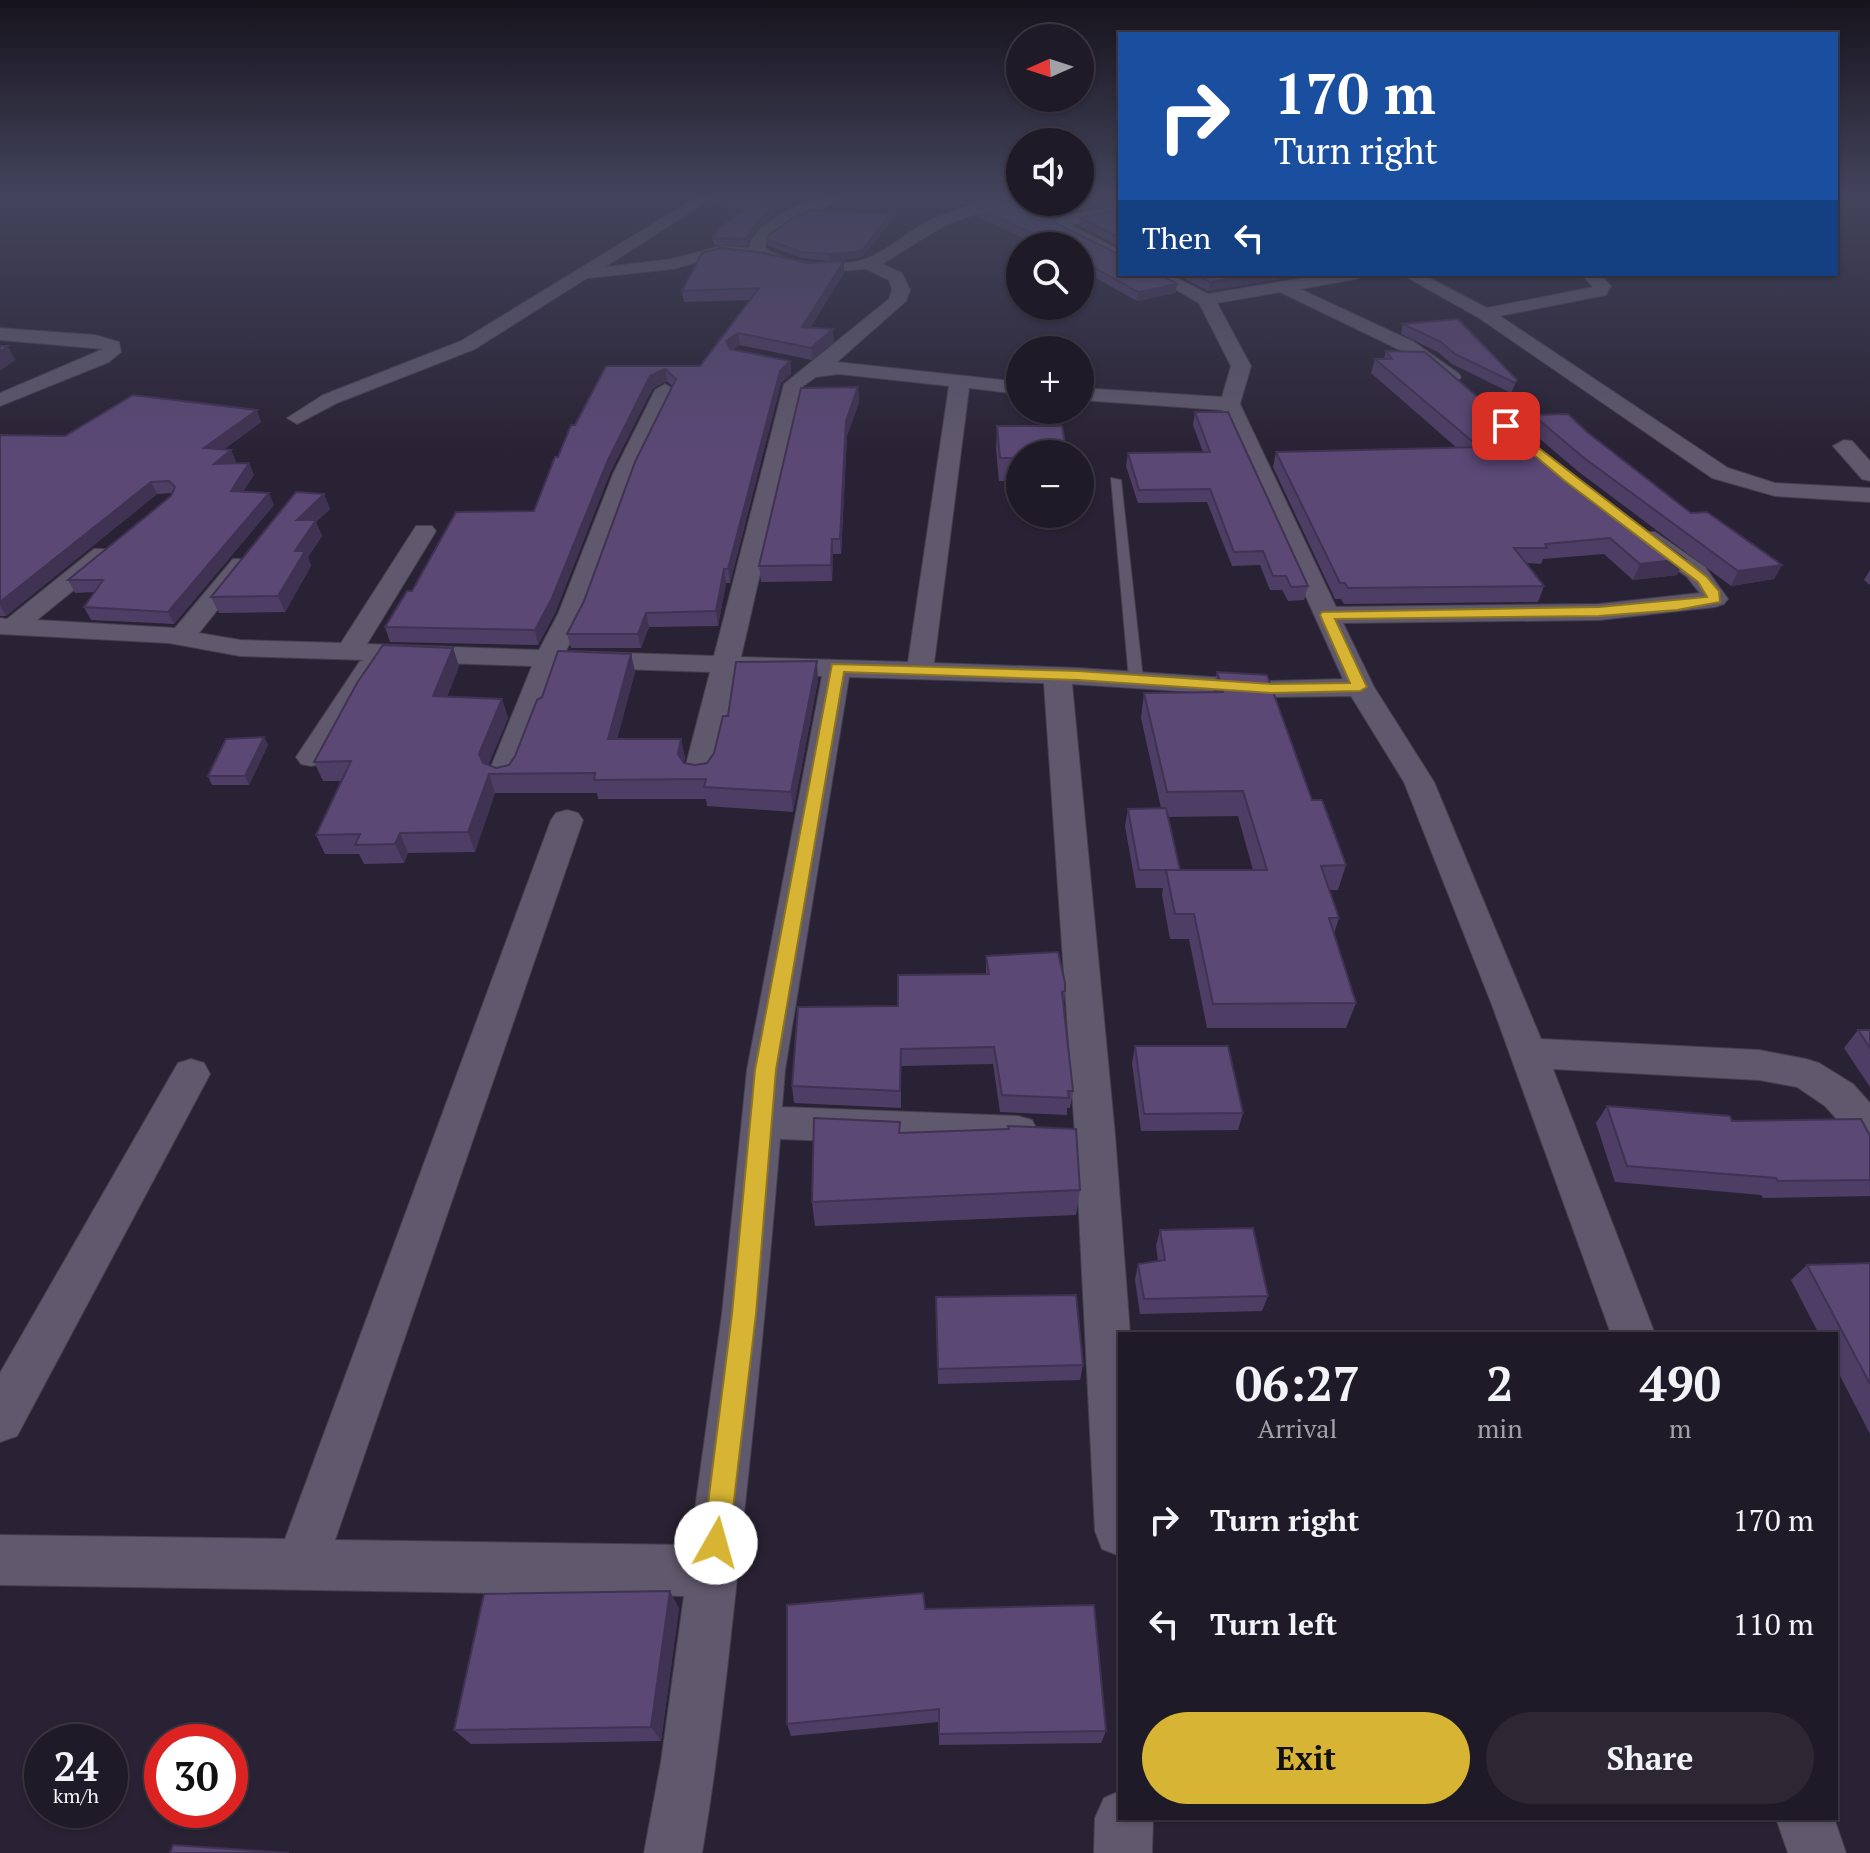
<!DOCTYPE html>
<html lang="en">
<head>
<meta charset="utf-8">
<style>
  body { margin:0; font-family:"PT Serif",serif; background:#2c2733; color:#f1f3f6; height:100vh; display:flex; flex-direction:column; font-size:30px; white-space:nowrap }
  * { box-sizing:border-box; margin:0 }
  p { font-size:26px; color:#a1a1a7 }
  .icon { flex:none; width:44px; height:44px; fill:none; stroke:currentColor; stroke-width:2; stroke-linecap:round; stroke-linejoin:round }
  .map { position:relative; flex:1; overflow:hidden }
  .details { position:absolute; left:1118px; top:1332px; width:720px; height:488px; display:flex; flex-direction:column; background:#1f1a27; border-radius:0px; box-shadow:0 2px 6px #0004,0 0 0 2px #3c3844 }
  .details>* { flex:none }
  .guide { position:absolute; left:1118px; top:32px; width:720px; height:244px; border-radius:0px; box-shadow:0 2px 6px #0004,0 0 0 2px #3c3844; background:#1a4fa0; color:#fff; overflow:hidden }
  .needle { width:52px; rotate:267deg }
  .fabs { position:absolute; left:1006px; top:24px; display:grid; gap:16px }
  .fabs a { display:grid; place-items:center; width:88px; height:88px; border-radius:50%; background:#1f1a27; box-shadow:0 2px 6px #0004,0 0 0 2px #3c3844; font-size:40px }
  .speed { position:absolute; left:24px; top:1724px; display:flex; gap:16px; font-size:40px; font-weight:700; text-align:center }
  .speed>* { display:grid; place-content:center; width:104px; height:104px; border-radius:50%; background:#1f1a27; box-shadow:0 2px 6px #0004,0 0 0 2px #3c3844; line-height:1 }
  .speed small { font-size:20px; font-weight:400 }
  .speed .limit { border:12px solid #d22; background:#fff; color:#111 }
  .pin { position:absolute; display:grid; place-items:center; width:68px; height:68px; color:#fff; margin:-34px; border-radius:16px; box-shadow:0 4px 12px #0006 }
  .me { position:absolute; width:88px; margin:-44px; rotate:7deg; stroke-linejoin:round; filter:drop-shadow(0 0 6px #0008) }
  .turn { display:flex; align-items:center; gap:28px; height:168px; padding:0 24px; font-size:36px }
  .turn .icon { width:104px; height:104px; stroke-width:2.5 }
  .turn b { display:block; font-size:56px; line-height:68px }
  .then { display:flex; align-items:center; height:76px; padding:0 24px; background:#0003; gap:16px; font-size:30px }
  .eta { display:flex; justify-content:space-evenly; align-items:center; height:136px; text-align:center }
  .eta b { font-size:48px; font-weight:800; line-height:56px }
  .action { display:flex; gap:16px; margin-top:auto; padding:16px 24px }
  .action a { flex:1; height:92px; border-radius:48px; background:#d8b434; color:#111; font-size:32px; font-weight:800; line-height:92px; text-align:center }
  .action a+a { background:#2c2733; color:#f1f3f6 }
  ul { padding:0; list-style:none }
  li { display:flex; align-items:center; gap:24px; height:104px; padding:0 24px }
  li div { flex:1 }
  li b { display:block; font-size:30px }
  li em { font-style:normal }
  .map>svg:first-child { display:block }
  .lines { fill:none; stroke-linecap:round; stroke-linejoin:round }
  .service-casing { stroke:#453f4d; stroke-width:2 }
  .minor-casing { stroke:#453f4d; stroke-width:2 }
  .service { fill:#60596d; fill-rule:evenodd }
  .minor { fill:#60596d; fill-rule:evenodd }
  .wall { fill:#4e3e65; fill-rule:evenodd }
  .shaded-wall { fill:#403252 }
  .building { fill:#5b4875; stroke:#403252; stroke-width:2 }
  .route { fill:#d8b434; stroke:#8c7522; stroke-width:2 }
</style>
</head>
<body>
<div class="map">
<svg width="1870" height="1853" viewBox="0 0 1870 1853">
  <rect width="100%" height="100%" fill="#292234"/>
  <g class="lines">
    <defs>
      <path id="service" d="M1111,478l10,2 22,199 -7,4 -7,-4z"/>
      <g id="minor">
        <path d="M700,195h17l-112,72 67,-8 49,-13 28,2c6,-31 73,-55 101,-53l-57,26 -26,19 -2,8c24,17 76,20 103,10 22,-9 41,-28 63,-38 28,-13 58,-20 89,-25v7h5l-41,9 -39,14 -63,39 20,9 8,17 -4,11 -69,61 183,20v12l-51,-6 -35,275 144,5 194,13 71,-2 -121,-269 -142,-10v-12l142,9 9,-31 -32,-63 -51,-29h21l39,20 119,-20h37l-8,5 -56,10 114,53 44,31 3,4 -3,4h-14l-44,-31 -120,-58 -63,11 34,63 -11,38 96,203 263,-3 101,-11 -13,-16 -48,-35 -4,-5 4,-5h16l50,35 23,32 -4,5 -9,3 -116,13 -256,3 31,64 60,95 107,257 218,11 47,9 13,4 34,21 17,19v53l-14,-5 -12,-24 -19,-21 -28,-19 -38,-7 -206,-11 102,265h-44l-119,-329 -88,-223 -53,-86 -79,1 -200,-13 43,451 15,199h-10v222l-18,-7 -7,-18 -20,-396 -31,-452 -195,-6 -64,393 -3,37 236,9 14,4 6,12 -6,12 -14,4 -238,-9c-11,138 -25,275 -40,412 -11,101 -21,202 -38,302h-58l17,-91 23,-166 -684,-11v-50l285,4 266,-719 5,-7 11,-3 11,3 5,7 -248,720 355,5 32,-231 25,-244 75,-394 -85,-3 -23,99 -4,7 -11,2 -11,-2 -4,-7 26,-100 -151,-5 -41,107 -4,7 -11,3 -11,-3 -4,-7 44,-108 -155,-5 7,6 -63,97 -10,2 -10,-2 -5,-7 64,-96 5,-1 -125,-4 -71,-13 -169,-9v-16l7,1 87,-70h18l3,5 -3,5 -75,61 138,8 58,-69h18l3,5 -55,69 41,7 101,3 75,-117h16l4,5 -69,113 172,6 19,-36 55,-140 42,-84 10,-6 10,6 -40,84 -51,140 -18,37 148,5 70,-272 105,-85 3,-9 -3,-10 -23,-11 -40,3 -34,-3 -20,-5 -19,-9 -32,1 -48,13 -86,9 -112,71 -138,54 -40,21 -10,-6 36,-23 138,-54zM839,374l110,12 -41,276 -167,-5 62,-271 13,-9z"/>
        <path d="M1120,205v10l-50,10 50,25v11l-62,-31 -5,-8 8,-5z"/>
        <path d="M1401,274h21l65,34 106,-21 -12,-13h18l12,12 -5,9 -106,21 228,152 47,15 95,5v14l-95,-6 -63,-18 -233,-160z"/>
        <path d="M0,328l95,7 24,7 2,10 -12,10 -109,44v-13l103,-44 -103,-9z"/>
        <path d="M1844,440l8,1 18,20v20l-8,-2 -29,-33z"/>
        <path d="M191,1059l13,4 6,11 -193,362 -17,6v-69l178,-310z"/>
        <path d="M1120,1791v27h33l-1,35h-58l1,-35 9,-20z"/>
        <path d="M1776,1818h58l12,35h-58z"/>
      </g>
    </defs>
    <use href="#service" class="service-casing"/>
    <use href="#minor" class="minor-casing"/>
    <use href="#service" class="service"/>
    <use href="#minor" class="minor"/>
  </g>
  <g class="wall">
    <path d="M712,195h75l-18,13h5l1,6 -14,11 -14,21 -33,-1 -1,-7 32,-29 -32,-3z"/>
    <path d="M949,195h64l-50,10z"/>
    <path d="M1120,195v8l-60,11 -6,6 3,4 119,69 -39,8 -57,-32v-23h-41l-61,-30v-8z"/>
    <path d="M1120,210v37l-41,-21 1,-8z"/>
    <path d="M890,222l-28,35 -6,1 -26,3 -28,-3 -34,-12v-6z"/>
    <path d="M844,273l-34,55 24,14 -22,18 -72,-15 -7,4 57,12 1,13 -10,9 -51,200h-4l-8,43 -69,1 -8,21h-70l-4,-14 17,-33 88,-215 -5,-5 -15,8 -42,84 -55,140 -17,32 -148,-3 -5,-15 27,-36 122,-80 24,-54 48,-91h94l50,-66 -66,2 -2,-11z"/>
    <path d="M1176,274h104l-1,5 -71,12z"/>
    <path d="M1496,274h85l-1,3 -75,1z"/>
    <path d="M1603,274h41l-1,3h-37z"/>
    <path d="M1458,319l59,61 -6,13 -59,-29 -14,-12 -37,-18 2,-10z"/>
    <path d="M1386,351l291,224 -44,5 -29,-26 -61,5 -2,5 -14,-1 17,23 -6,16 -194,2 -3,-5h-6l-62,-132 3,-15 181,-4 -86,-75 4,-14h9z"/>
    <path d="M858,387l1,15 -12,34 -6,118h-8l-1,27 -71,1 -2,-16z"/>
    <path d="M1195,412l113,174 -4,14 -16,1 -6,-11h-12l-10,-25 -28,1 -25,-64 -69,1 -12,-37 2,-13 75,-1 -10,-27z"/>
    <path d="M1533,415l54,17 104,81 91,52 -8,14 -43,7 -152,-114 -51,-43z"/>
    <path d="M261,422l-38,28h8l5,12 -1,1h14l5,12 -11,16 31,14 -100,119 -83,-4 -7,-13 10,-15 -19,1 -7,-13 103,-84 2,-3 -16,1 -151,122h-6v-181l65,1z"/>
    <path d="M997,426l23,28v27h-21l-3,-32z"/>
    <path d="M324,494l6,15 -14,13 6,14 -14,21 3,9 -26,46 -66,1 -8,-16z"/>
    <path d="M1870,570v15l-6,-5z"/>
    <path d="M453,648l6,18 -12,31 55,2 6,19 -20,47 8,3 13,-3 122,-111 4,18 -18,67h64l4,19 -1,4 11,3 12,-2 7,-10 14,-37 90,-36 -25,132 -86,-6 -1,-7h-108l-1,-6h-102l-20,59 -67,1 -4,10 -40,1 -5,-10h-34l-9,-19 26,-54h-19l-9,-19z"/>
    <path d="M1217,672l95,128 34,65 -8,25h-8l9,28 -5,16 22,69 -10,25h-139l-18,-89h-19l-8,-44 1,-7h-27l-11,-62 3,-17 33,-1 -20,-90 3,-25 69,-1zM1238,816l15,54h-73l-12,-53z"/>
    <path d="M264,737l4,8 -19,40h-37l-4,-9z"/>
    <path d="M986,956l79,35 -1,15 9,85 -3,17h-3v7l-67,-3 -7,-48 -92,2v42l-107,-5 -2,-17 106,-80 88,-32z"/>
    <path d="M1858,1030h12v57l-26,-39z"/>
    <path d="M1135,1046l108,67 -5,17 -97,1 -9,-68z"/>
    <path d="M1607,1106l125,15 137,15 1,60 -107,2 -2,-3 -146,-13 -19,-59z"/>
    <path d="M900,1133l180,57 -4,25 -261,11 -3,-24z"/>
    <path d="M1160,1230l108,66 -6,15 -122,3 -5,-34 3,-16 20,-3 -2,-15z"/>
    <path d="M1870,1263v171l-34,-66v-34h-17l-28,-54 16,-15z"/>
    <path d="M936,1313l147,52 -3,15 -142,4z"/>
    <path d="M679,1608l-18,133 -190,3 -17,-14z"/>
    <path d="M925,1609l181,122 -5,12 -162,2v-23l-148,14 -4,-12z"/>
  </g>
  <g class="shaded-wall">
    <path d="M770,195h17l-23,17 -1,-13z"/>
    <path d="M973,195h40l-50,10v-8z"/>
    <path d="M1120,195v8l-60,11 -10,10 1,-9 10,-9z"/>
    <path d="M774,208l1,6 -14,11 -14,21 -1,-7 14,-21z"/>
    <path d="M890,215v7l-28,35 -32,4 -1,-7z"/>
    <path d="M844,261v12l-41,66 -1,-12z"/>
    <path d="M1258,274h22l-1,5 -71,12 2,-9z"/>
    <path d="M1177,284l-1,9 -39,8 1,-9z"/>
    <path d="M833,329l1,13 -22,18 -1,-12z"/>
    <path d="M738,333l2,12 -13,8 -1,-12z"/>
    <path d="M8,346l7,14 -15,11v-19z"/>
    <path d="M790,361l1,13 -10,9 -51,200 -2,-14 52,-198z"/>
    <path d="M665,369l2,12 -15,8 -42,84 -55,140 -17,32 -3,-15 73,-170 42,-84z"/>
    <path d="M858,387l1,15 -12,34 -6,118 -1,-15 6,-118z"/>
    <path d="M257,410l4,12 -52,38 -5,-12z"/>
    <path d="M231,450l5,12 -17,14 -5,-12z"/>
    <path d="M249,463l5,12 -18,28 -5,-12z"/>
    <path d="M151,482l6,12 -151,122 -6,-11v-3z"/>
    <path d="M269,493l5,12 -100,119 -6,-12z"/>
    <path d="M324,494l6,15 -14,13 6,14 -14,21 3,9 -26,46 -7,-16 17,-45 2,-31z"/>
    <path d="M832,539l1,15 -1,27 -1,-16z"/>
    <path d="M1685,559l-8,16 -44,5 7,-16z"/>
    <path d="M1782,565l-8,14 -43,7 7,-15z"/>
    <path d="M724,569l2,14 -8,43 -2,-15z"/>
    <path d="M646,613l3,14 -8,21 -3,-14z"/>
    <path d="M453,648l6,18 -19,49 -7,-19z"/>
    <path d="M631,654l4,18 -23,86 -4,-19z"/>
    <path d="M817,661l1,19 -25,132 -2,-20z"/>
    <path d="M502,699l6,19 -23,55 -6,-19z"/>
    <path d="M264,737l4,8 -19,40 -4,-9z"/>
    <path d="M681,739l4,19 -4,15 -3,-19z"/>
    <path d="M489,774l6,19 -20,59 -7,-20z"/>
    <path d="M400,833l8,20 -4,10 -9,-19z"/>
    <path d="M670,1591l9,17 -18,133 -10,-14z"/>
  </g>
  <g class="building">
    <path d="M719,195h51l-7,4z"/>
    <path d="M1080,195h40l-59,11 -10,9 6,9 63,31v19h39l18,10 -39,8 -58,-32v-14h-25l-23,-13 -54,-25 42,-10v4h60z"/>
    <path d="M748,207l26,1 -14,10 -14,21 -33,-1 5,-9z"/>
    <path d="M810,210l80,5 -28,35 -6,2 -27,2 -28,-2 -33,-12 1,-5 25,-18z"/>
    <path d="M1120,210v28l-40,-20z"/>
    <path d="M720,248l38,4 50,11 36,-2 -42,66 31,2 -22,19 -73,-15 -12,8 4,8 60,12 -10,10 -52,198h-4l-8,42 -70,2 -8,21h-71l17,-33 51,-139 41,-83 -11,-10 -15,7 -42,84 -56,138 -17,32 -150,-3 22,-36h5l44,-79 78,-1 21,-54h3l13,-32h4l31,-59h94l59,-78 -77,3 20,-38z"/>
    <path d="M1194,274h64l-48,8z"/>
    <path d="M1458,319l59,61 -2,3 -60,-29 -14,-12 -38,-18z"/>
    <path d="M0,346h8l-8,6z"/>
    <path d="M1386,351l39,1 140,119 120,88 -45,5 -30,-26 -65,6 2,4h-33l30,38 -196,2 -3,-5h-5l-64,-131 203,-5 -104,-88h17z"/>
    <path d="M858,387l-12,34 -6,118h-8l-1,26 -72,1 42,-178z"/>
    <path d="M133,395l124,15 -53,38 27,2 -17,14 35,-1 -18,28 38,2 -101,119 -84,-5 19,-27h-35l103,-84 4,-9 -6,-6 -18,1 -151,120v-167l65,1z"/>
    <path d="M1195,412h33l80,174 -17,1 -5,-11h-13l-10,-25 -29,1 -24,-63 -71,1 -11,-37 82,-1z"/>
    <path d="M1568,414l19,18 104,81 16,-1 75,53 -44,6 -154,-113 -51,-43z"/>
    <path d="M997,426h65l5,28h-47v4h-20z"/>
    <path d="M296,492l28,2 -27,26h19l-21,31h10l-27,45 -67,1z"/>
    <path d="M383,645l70,3 -20,48 69,3 -23,55 4,9 13,5 13,-3 6,-9 22,-56 5,-3 16,-46 73,3 -23,85h73l-3,15 6,9 11,2 12,-2 7,-10 9,-37h5l8,-54 81,-1 -26,131 -87,-5 2,-8 -112,1 1,-7 -106,1 -21,58 -68,1 -5,11 -40,1 5,-11 -44,1 35,-74 -37,1 43,-79z"/>
    <path d="M1217,672l50,3 45,125h10l24,65 -25,1 18,52h-10l27,85 -143,1 -19,-90h-19l-9,-44h101l-24,-79 -76,1 -23,-99 79,-1z"/>
    <path d="M264,737l-19,39h-37l18,-37z"/>
    <path d="M1166,808l14,62h-41l-11,-61z"/>
    <path d="M1058,952l7,31v8l-3,1 11,99h-5l1,7 -67,-3 -8,-48 -93,2 -1,42 -108,-5 6,-79 100,-1v-31l91,-1 -3,-18z"/>
    <path d="M1858,1030h12v18z"/>
    <path d="M1135,1046h93l15,67 -99,1z"/>
    <path d="M1607,1106l123,10 2,5 129,-2 9,17v44l-92,1 -2,-3 -149,-12z"/>
    <path d="M814,1118l86,4 -1,11 110,-4 -1,-3 68,3 4,61 -268,12z"/>
    <path d="M1253,1228l15,68 -124,3 -6,-35 27,-4 -5,-30z"/>
    <path d="M1870,1263v121l-63,-119z"/>
    <path d="M1076,1295l7,70 -145,4 -2,-72z"/>
    <path d="M670,1591l-19,136 -197,3 30,-136z"/>
    <path d="M923,1593l2,16 169,-4 12,126 -167,3v-25l-152,15v-119z"/>
    <path d="M173,1845l116,8h-119z"/>
  </g>
  <linearGradient id="sky" x2="0" y2="1"><stop stop-color="#17131d"/><stop offset="0.43" stop-color="#43445c"/><stop offset="1" stop-color="#43445c" stop-opacity="0"/></linearGradient>
  <rect width="1870" height="454" fill="url(#sky)"/>
  <path class="route" d="M1506,423l201,154 12,14 1,11 -43,8 -78,6 -264,3 32,68 -7,4 -88,2 -194,-13 -234,-8 -68,398 -20,244 -27,229 -3,9 -10,4 -10,-4 -3,-9 29,-229 23,-244 77,-406 246,7 194,13 78,-1 -30,-68 2,-3 277,-5 108,-10 -9,-15 -133,-101 -63,-53v-4z"/>
</svg>
<div class="fabs">
<a><svg class="needle" viewBox="-14 -14 28 28"><path d="M0-13l5 13h-10z" fill="#e53935"/><path d="M0 13l5-13h-10z" fill="#a1a1a7"/></svg></a>
<a><svg class="icon" aria-label="sound" viewBox="0 0 24 24"><path d="M4 9h4l5-4v14l-5-4H4zM17 9q2 3 0 6"/></svg></a>
<a><svg class="icon" aria-label="search" viewBox="0 0 24 24"><circle cx="10" cy="10" r="6"/><path d="M15 15l6 6"/></svg></a>
<a>+</a>
<a>−</a>
</div>
<div class="speed"><div>24<small>km/h</small></div><div class="limit">30</div></div>
<div class="pin" style="left:1506px;top:426px;background:#d93025"><svg class="icon" aria-label="arrive" viewBox="0 0 24 24"><path d="M6 21V4h12l-3 4 3 4H6"/></svg></div>
<svg class="me" style="left:716px;top:1543px" viewBox="-20 -20 40 40"><circle r="19" fill="#fff"/><path d="M0-13L10 11 0 6-10 11z" fill="#d8b434"/></svg>
<div class="guide">
<div class="turn"><svg class="icon" aria-label="right" viewBox="0 0 24 24"><path d="M7 20v-9h11M14 6l5 5-5 5"/></svg><div><b>170 m</b>Turn right</div></div>
<div class="then">Then<svg class="icon" aria-label="left" viewBox="0 0 24 24"><path d="M17 20v-9H6M10 6l-5 5 5 5"/></svg></div>
</div>
<section class="details">
<div class="eta">
<div><b>06:27</b><p>Arrival</p></div>
<div><b>2</b><p>min</p></div>
<div><b>490</b><p>m</p></div>
</div>
<ul>
<li><svg class="icon" aria-label="right" viewBox="0 0 24 24"><path d="M7 20v-9h11M14 6l5 5-5 5"/></svg><div><b>Turn right</b></div><em>170 m</em></li>
<li><svg class="icon" aria-label="left" viewBox="0 0 24 24"><path d="M17 20v-9H6M10 6l-5 5 5 5"/></svg><div><b>Turn left</b></div><em>110 m</em></li>
</ul>
<div class="action"><a>Exit</a><a>Share</a></div>
</section>
</div>
</body>
</html>
